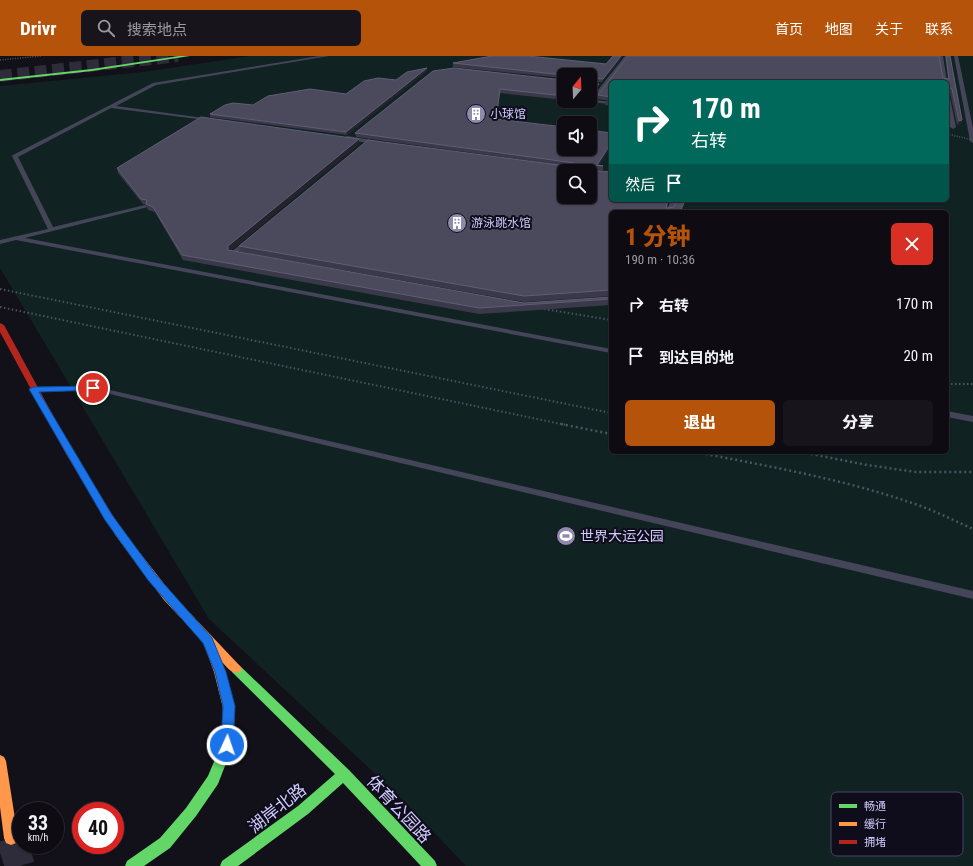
<!DOCTYPE html>
<html lang="zh">
<head>
<meta charset="utf-8">
<style>
  body { margin:0; font-family:"Roboto Condensed","Noto Sans SC",sans-serif; background:#17151b; color:#f1f3f6; height:100vh; display:flex; flex-direction:column; font-size:15px; white-space:nowrap }
  * { box-sizing:border-box; margin:0 }
  p { font-size:13px; color:#9b9b9f }
  .icon { flex:none; width:22px; height:22px; fill:none; stroke:currentColor; stroke-width:2; stroke-linecap:round; stroke-linejoin:round }
  .map { position:relative; flex:1; overflow:hidden }
  .drawer { position:absolute; left:609px; top:154px; width:340px; height:244px; display:flex; flex-direction:column; background:#0e0c12; border-radius:6px; box-shadow:0 1px 3px #0004,0 0 0 1px #2e2c32 }
  .drawer>* { flex:none }
  .top-card { position:absolute; left:609px; top:24px; width:340px; height:122px; border-radius:6px; box-shadow:0 1px 3px #0004,0 0 0 1px #2e2c32; background:#00695c; color:#fff; overflow:hidden }
  .needle { width:26px; rotate:19deg }
  .controls { position:absolute; left:557px; top:12px; display:grid; gap:8px }
  .controls a { display:grid; place-items:center; width:40px; height:40px; border-radius:6px; background:#0e0c12; box-shadow:0 1px 3px #0004,0 0 0 1px #2e2c32; font-size:20px }
  .speed { position:absolute; left:12px; top:746px; display:flex; gap:8px; font-size:20px; font-weight:700; text-align:center }
  .speed>* { display:grid; place-content:center; width:52px; height:52px; border-radius:50%; background:#0e0c12; box-shadow:0 1px 3px #0004,0 0 0 1px #2e2c32; line-height:1 }
  .speed small { font-size:10px; font-weight:400 }
  .speed .limit { border:6px solid #d22; background:#fff; color:#111 }
  .pin { position:absolute; display:grid; place-items:center; width:34px; height:34px; color:#fff; margin:-17px; border:2px solid #fff; border-radius:50%; box-shadow:0 1px 4px #0007 }
  .me { position:absolute; width:44px; margin:-22px; rotate:3deg; stroke-linejoin:round; filter:drop-shadow(0 0 3px #0008) }
  .turn { display:flex; align-items:center; gap:14px; height:84px; padding:0 16px; font-size:18px }
  .turn .icon { width:52px; height:52px; stroke-width:2.5 }
  .turn b { display:block; font-size:28px; line-height:34px }
  .then { display:flex; align-items:center; height:38px; padding:0 16px; background:#0003; gap:8px; font-size:15px }
  .round { display:grid; place-items:center; flex:none; width:42px; height:42px; border-radius:6px; background:#17151b }
  .head { display:flex; align-items:center; justify-content:space-between; height:68px; padding:0 16px }
  h1 { font-size:24px; font-weight:800; line-height:30px; color:#b45309 }
  .cta { display:flex; gap:8px; margin-top:auto; padding:8px 16px }
  .cta a { flex:1; height:46px; border-radius:6px; background:#b45309; color:#fff; font-size:16px; font-weight:800; line-height:46px; text-align:center }
  .cta a+a { background:#17151b; color:#f1f3f6 }
  ul { padding:0; list-style:none }
  li { display:flex; align-items:center; gap:12px; height:52px; padding:0 16px }
  li div { flex:1 }
  li b { display:block; font-size:15px }
  li em { font-style:normal }
  header { display:flex; align-items:center; gap:24px; box-sizing:border-box; height:56px; padding:0 20px; background:#b45309; color:#fff }
  header strong { font-size:19px }
  nav { display:flex; gap:22px; margin-inline-start:auto; font-size:14px }
  .search { width:280px; height:36px; background:#17151b; display:flex; align-items:center; gap:10px; box-sizing:border-box; padding:0 14px; border-radius:6px; color:#9b9b9f; font-size:15px }
  .map>svg:first-child { display:block }
  .green { fill:#102322; fill-rule:evenodd }
  .lines { fill:none; stroke-linecap:round; stroke-linejoin:round }
  .secondary-tunnel { stroke:#2e2c3a; stroke-width:30; stroke-dasharray:30 15; stroke-linecap:butt }
  .highway-tunnel { stroke:#2e2c3a; stroke-width:12; stroke-dasharray:12 5.5; stroke-linecap:butt }
  .path-far2 { stroke:#485660; stroke-width:1.5; stroke-dasharray:1 1.5; stroke-linecap:butt }
  .path-far1 { stroke:#485660; stroke-width:2; stroke-dasharray:1.5 2.5; stroke-linecap:butt }
  .path { stroke:#485660; stroke-width:2.5; stroke-dasharray:2 3; stroke-linecap:butt }
  .lane { fill:#454559; fill-rule:evenodd }
  .fast { fill:#63d668; fill-rule:evenodd }
  .slow { fill:#ff974d; fill-rule:evenodd }
  .jam { fill:#b3261e; fill-rule:evenodd }
  .path-bridge { stroke:#485660; stroke-width:1.5; stroke-dasharray:1 1.5; stroke-linecap:butt }
  .wall { fill:#3b3949 }
  .shaded-wall { fill:#24222d }
  .building { fill:#4b495c; stroke:#605d75; fill-rule:evenodd }
  .route { fill:#1a73e8; stroke:#114b97 }
  .labels { text-anchor:middle; stroke-width:4; stroke-linejoin:round; paint-order:stroke }
  .far-poi-label { font-size:12px; fill:#cfcbfc; stroke:#0f0d1c; text-anchor:start }
  .poi-label { font-size:14px; fill:#cfcbfc; stroke:#0f0d1c; text-anchor:start }
  .near-street-label { font-size:17px; fill:#cfcbfc; stroke:#0f0d1c }
  .key { fill:#0f0d1c; stroke:#49465f; stroke-width:1 }
  .key-label { font-size:11px; fill:#cfcbfc }
</style>
</head>
<body>
<header>
<strong>Drivr</strong>
<div class="search"><svg class="icon" aria-label="search" viewBox="0 0 24 24"><circle cx="10" cy="10" r="6"/><path d="M15 15l6 6"/></svg>搜索地点</div>
<nav><a>首页</a><a>地图</a><a>关于</a><a>联系</a></nav>
</header>
<div class="map">
<svg width="973" height="810" viewBox="0 0 973 810">
  <rect width="100%" height="100%" fill="#121018"/>
  <path class="green" d="M250,0h723v810h-507l-67,-70 -190,-177 -209,-351v-182l143,-14zM564,19h26v26h-26zM611,26h336v118h-336zM564,67h26v26h-26zM564,115h26v26h-26zM611,156h336v240h-336z"/>
  <g class="lines">
    <path class="secondary-tunnel" d="M11,782l9,28"/>
    <path class="highway-tunnel" d="M0,20l178,-20"/>
    <path class="path-far2" d="M0,4l41,-4"/>
    <g class="path-far1">
      <path d="M0,233l611,124"/>
      <path d="M0,251l566,118"/>
      <path d="M544,253l67,11"/>
      <path d="M947,328h26"/>
    </g>
    <g class="path">
      <path d="M561,368l50,10"/>
      <path d="M696,396c70,14 142,26 210,49 23,7 45,18 67,28"/>
      <path d="M801,396l66,13 49,7h57"/>
    </g>
    <g class="lane">
      <path d="M319,0h10l-173,29 -40,21 95,13h2v2l-102,-13 -93,49 35,70 92,-22 3,2 -123,31 586,111v4l-595,-113 -16,4v-4l48,-11 -36,-73 1,-1 140,-72z"/>
      <path d="M625,0h4l-34,44 16,2v2l-21,-2v-2z"/>
      <path d="M939,0h4l4,26h-4z"/>
      <path d="M954,0h4l15,72v15l-3,-2z"/>
      <path d="M947,36l2,1 7,34 -3,2 -3,-2 -3,-20z"/>
      <path d="M347,80l31,5 3,2 -3,2 -33,-6 -1,-1z"/>
      <path d="M671,144h6l-5,12h-6z"/>
      <path d="M246,184l5,1 -14,12 5,2v2l-12,-2v-2z"/>
      <path d="M93,330l880,205v8l-880,-209 -59,1 -4,-2 4,-2z"/>
      <path d="M947,355l26,5v6l-26,-5z"/>
    </g>
    <g class="fast">
      <path d="M179,0h11l-98,15 -92,10v-2l92,-10z"/>
      <path d="M236,608l4,2 109,104 86,91 2,5h-16l-78,-83 -35,31 -70,52h-18l2,-5 76,-55 37,-32 -103,-102 -2,-3 2,-3z"/>
      <path d="M229,647l4,1 2,4 -2,37 -15,39 -22,32 -26,32 -26,18h-19l2,-5 33,-23 26,-30 22,-32 13,-31 2,-37 2,-4z"/>
    </g>
    <g class="slow">
      <path d="M119,473l3,1 50,64 68,72 2,3 -2,3c-8,3 -13,-5 -18,-10l13,46 -2,4 -4,1 -4,-1 -2,-4 -9,-36 -9,-25 1,-2 -42,-45 -48,-64 -2,-3 2,-3z"/>
      <path d="M0,699l4,2 2,4 12,77 -2,5 -5,2 -5,-2 -2,-5 -4,-31z"/>
    </g>
    <path class="jam" d="M0,267l4,2 70,129 50,79 -2,3h-6l-50,-82 -66,-122z"/>
    <path class="path-bridge" d="M947,78l26,6"/>
  </g>
  <g class="wall">
    <path d="M613,0h10l-21,26h-12v-7h-26v3l-111,-11v-4l153,1z"/>
    <path d="M628,0h311l4,22 5,1 -3,-23h5l12,64 -1,4 -4,1 -7,-32 -2,-2 -1,10v-19h-336v19l-13,-2v-4z"/>
    <path d="M427,12v3l-80,64 -137,-18v-3l43,-9 93,-11 50,-14z"/>
    <path d="M433,15l131,9v20l-64,-7 -3,26 114,28 -12,18 4,1v4h-13l21,30h58l-2,8 7,-1 12,-7 -5,12h-70v84l-87,6 -284,-50 -1,-6 307,-83 -190,-26 -1,-4z"/>
    <path d="M572,45h17v2z"/>
    <path d="M606,45h5v5l-6,-1z"/>
    <path d="M359,88l-129,107 294,52 87,-6v8l-132,9 -296,-54 -28,-48 -7,-2 -2,-5 -3,-1 -25,-31 -1,-5z"/>
  </g>
  <g class="shaded-wall">
    <path d="M621,0h2l-21,26 1,-3z"/>
    <path d="M427,12v3l-80,64 -1,-3z"/>
    <path d="M599,28l-1,4 -8,11v-4z"/>
    <path d="M962,64l-1,4 -4,1 2,-4z"/>
    <path d="M950,68l-1,4 -2,1v-4z"/>
    <path d="M359,83v5l-130,108 -1,-2v-4z"/>
    <path d="M611,87v4l-12,19 -2,-1z"/>
    <path d="M668,144h1l-4,12z"/>
    <path d="M685,144h1l-5,12h-1z"/>
  </g>
  <g class="building">
    <path d="M492,0h36l78,8 7,-8h8l-18,23 -13,-1v-3h-26l-111,-12z"/>
    <path d="M628,0h311l4,22 6,1 -3,-23h4l12,64 -3,1 -7,-32 -4,-2 -1,14v-19h-336v15l-13,-2z"/>
    <path d="M427,12l-81,64 -136,-18 15,-9 8,-2 20,2 15,-9 42,-7 36,5 18,-13 14,-3 18,2 11,-8z"/>
    <path d="M454,12l110,12v16l-64,-7 -4,30 68,8v22h26v-19l21,3v10l-14,22 6,1 -14,-1 -234,-32 78,-62z"/>
    <path d="M590,26l9,2 -9,11z"/>
    <path d="M947,48l3,20 -3,1z"/>
    <path d="M201,61l158,22 -131,107v4l296,53 87,-6v2l-132,9 -297,-53 -29,-48 -7,-3 1,-4 -6,-1 -24,-31z"/>
    <path d="M368,84l206,27h15l1,3 21,2v28h57l-2,8 8,-1 3,-7h8l-5,12h-69v78l-87,6 -285,-50zM564,115h26v26h-26z"/>
  </g>
  <path class="route" d="M93,330h3l1,2 -1,2 -57,2 73,123 44,60 56,63 14,34 9,34 -2,39 -2,4 -4,2 -5,-2 -1,-4 2,-39 -8,-34 -12,-29 -55,-63 -43,-60 -76,-131 5,-2z"/>
  <defs>
    <symbol id="building-disc" viewBox="-11 -11 22 22"><circle r="9.5" fill="#8d8aac" stroke="#0f0d1c"/><path d="M-4-6H4V6H1V3H-1V6H-4ZM-2.5-4.3h1.7v1.8h-1.7ZM.8-4.3h1.7v1.8H.8ZM-2.5-1h1.7V.8h-1.7ZM.8-1h1.7V.8H.8Z" fill="#fff"/></symbol>
    <symbol id="stadium-disc" viewBox="-11 -11 22 22"><circle r="9.5" fill="#8d8aac" stroke="#0f0d1c"/><path d="M0-5a6.5 5 0 1 0 0 10a6.5 5 0 1 0 0-10ZM-3.5-1.8h7v3.6h-7Z" fill="#fff"/></symbol>
  </defs>
  <g fill-rule="evenodd">
    <use href="#building-disc" x="465" y="47" width="22" height="22"/>
    <use href="#building-disc" x="446" y="156" width="22" height="22"/>
    <use href="#stadium-disc" x="555" y="469" width="22" height="22"/>
  </g>
  <g class="labels">
    <g class="far-poi-label">
      <text x="490" y="62">小球馆</text>
      <text x="471" y="171">游泳跳水馆</text>
    </g>
    <g class="poi-label">
      <text x="580" y="485">世界大运公园</text>
    </g>
    <g class="near-street-label">
      <text transform="translate(277 752) rotate(-38)" y="6">湖岸北路</text>
      <text transform="translate(399 753) rotate(47)" y="6">体育公园路</text>
    </g>
  </g>
  <rect x="831" y="736" width="132" height="64" rx="6" class="key"/>
  <rect x="839" y="748" width="18" height="4" fill="#63d668"/>
  <rect x="839" y="766" width="18" height="4" fill="#ff974d"/>
  <rect x="839" y="784" width="18" height="4" fill="#b3261e"/>
  <g class="key-label">
    <text x="864" y="754">畅通</text>
    <text x="864" y="772">缓行</text>
    <text x="864" y="790">拥堵</text>
  </g>
</svg>
<div class="controls">
<a><svg class="needle" viewBox="-14 -14 28 28"><path d="M0-13l5 13h-10z" fill="#e53935"/><path d="M0 13l5-13h-10z" fill="#9b9b9f"/></svg></a>
<a><svg class="icon" aria-label="sound" viewBox="0 0 24 24"><path d="M4 9h4l5-4v14l-5-4H4zM17 9q2 3 0 6"/></svg></a>
<a><svg class="icon" aria-label="search" viewBox="0 0 24 24"><circle cx="10" cy="10" r="6"/><path d="M15 15l6 6"/></svg></a>
</div>
<div class="speed"><div>33<small>km/h</small></div><div class="limit">40</div></div>
<div class="pin" style="left:93px;top:332px;background:#d93025"><svg class="icon" aria-label="arrive" viewBox="0 0 24 24"><path d="M6 21V4h12l-3 4 3 4H6"/></svg></div>
<svg class="me" style="left:227px;top:689px" viewBox="-20 -20 40 40"><circle r="17" fill="#1a73e8" stroke="#fff" stroke-width="3"/><path d="M0-11L8 9 0 5-8 9z" fill="#fff"/></svg>
<div class="top-card">
<div class="turn"><svg class="icon" aria-label="right" viewBox="0 0 24 24"><path d="M7 20v-9h11M14 6l5 5-5 5"/></svg><div><b>170 m</b>右转</div></div>
<div class="then">然后<svg class="icon" aria-label="arrive" viewBox="0 0 24 24"><path d="M6 21V4h12l-3 4 3 4H6"/></svg></div>
</div>
<section class="drawer">
<div class="head"><div><h1>1 分钟</h1><p>190 m · 10:36</p></div><a class="round" style="background:#d93025;color:#fff"><svg class="icon" aria-label="close" viewBox="0 0 24 24"><path d="M6 6l12 12M18 6L6 18"/></svg></a></div>
<ul>
<li><svg class="icon" aria-label="right" viewBox="0 0 24 24"><path d="M7 20v-9h11M14 6l5 5-5 5"/></svg><div><b>右转</b></div><em>170 m</em></li>
<li><svg class="icon" aria-label="arrive" viewBox="0 0 24 24"><path d="M6 21V4h12l-3 4 3 4H6"/></svg><div><b>到达目的地</b></div><em>20 m</em></li>
</ul>
<div class="cta"><a>退出</a><a>分享</a></div>
</section>
</div>
</body>
</html>
